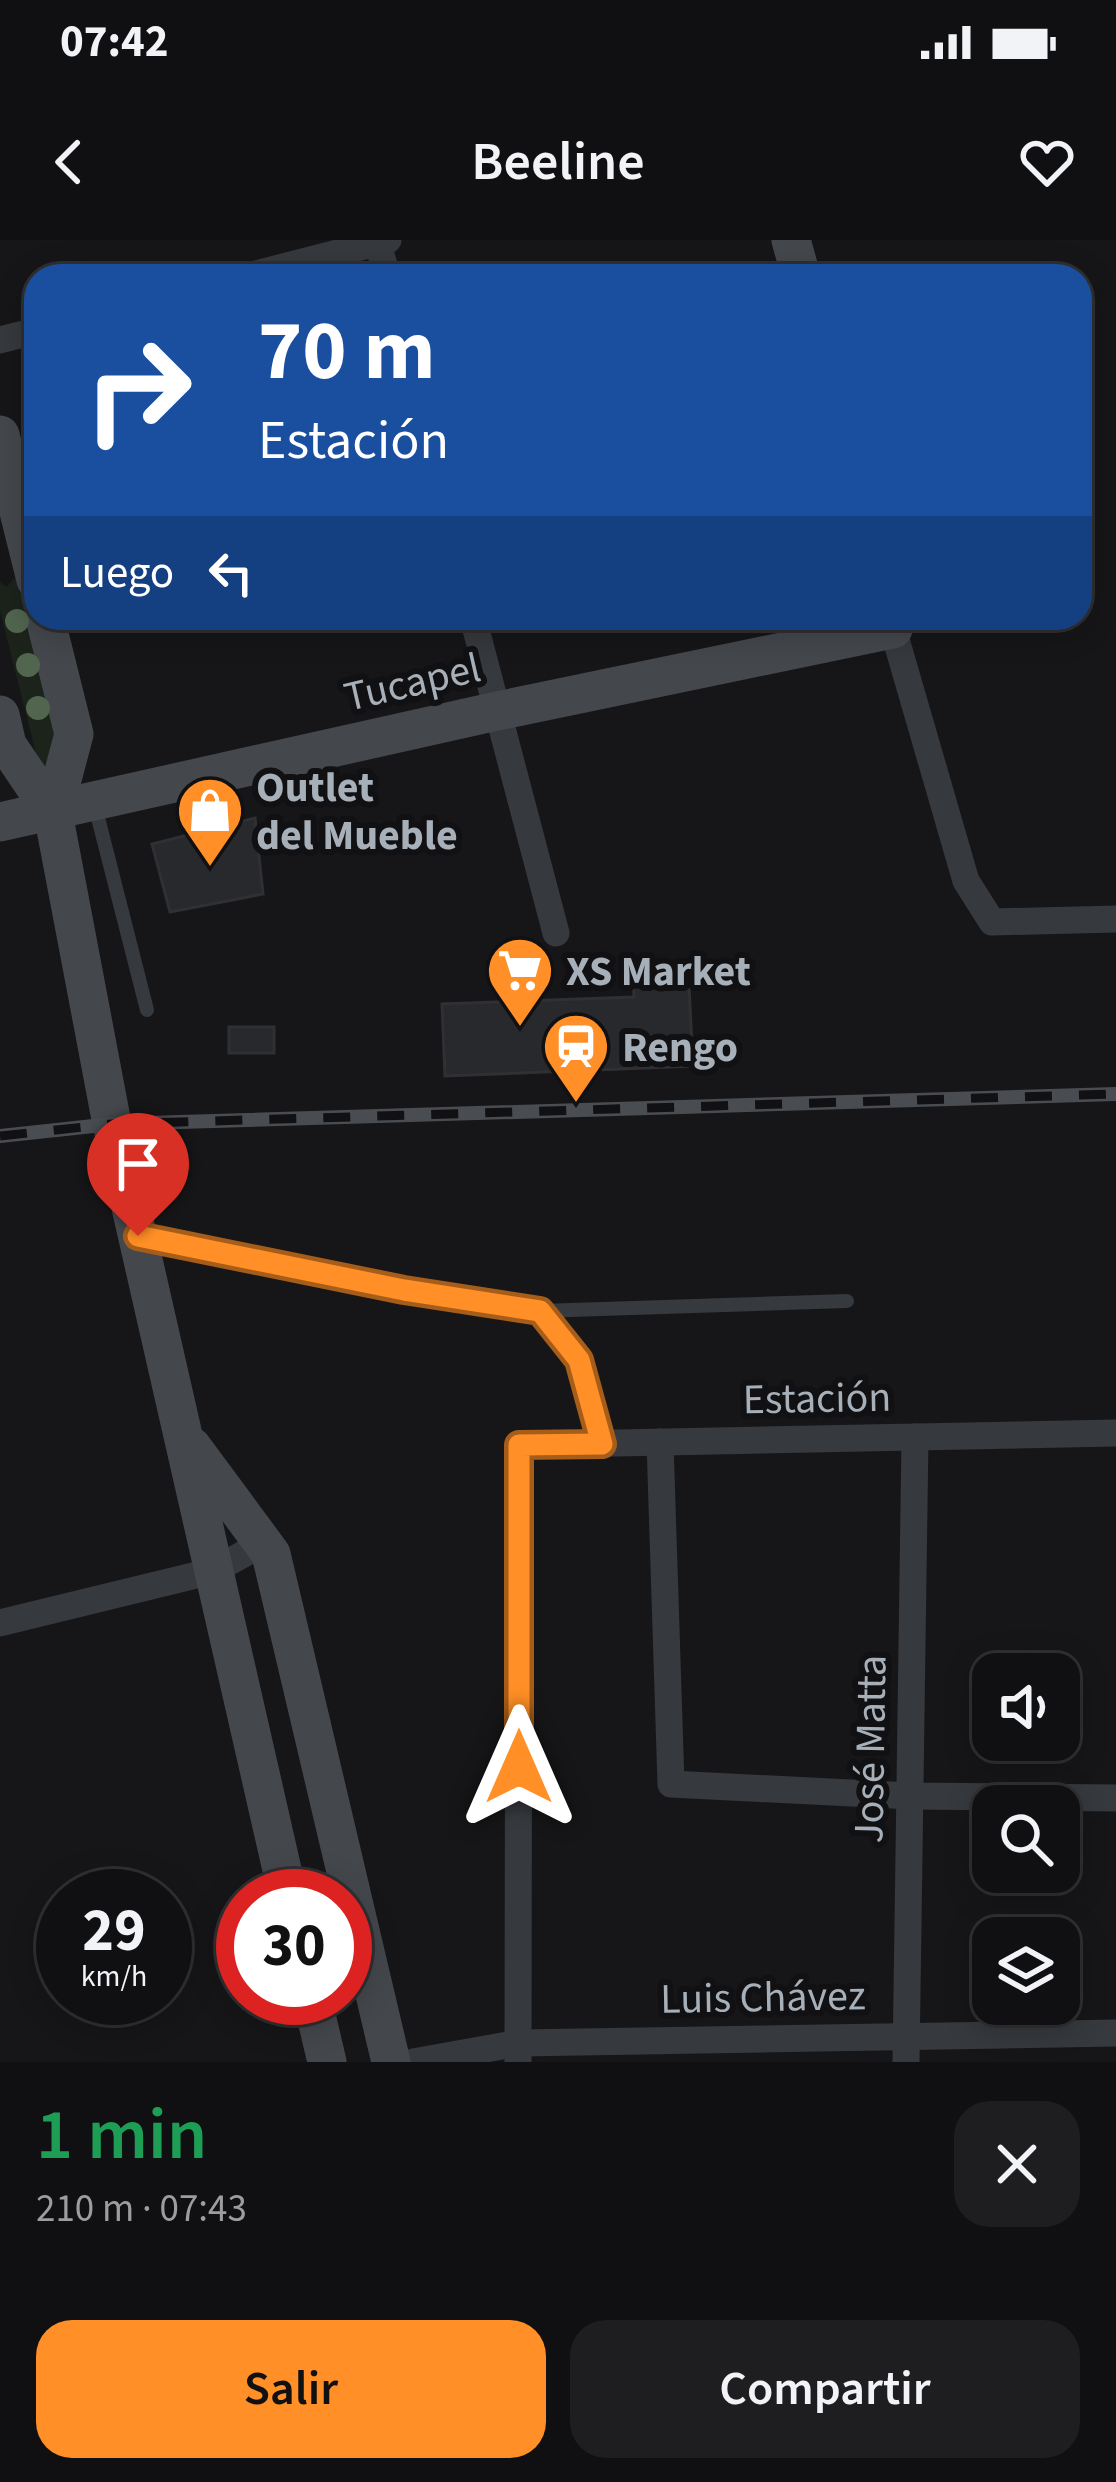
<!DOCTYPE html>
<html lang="es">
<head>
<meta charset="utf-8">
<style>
  body { margin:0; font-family:"Source Sans 3",sans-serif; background:#1e1e20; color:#f1f3f6; height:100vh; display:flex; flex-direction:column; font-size:45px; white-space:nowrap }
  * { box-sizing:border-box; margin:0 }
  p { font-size:39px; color:#9c9d9f }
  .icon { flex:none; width:66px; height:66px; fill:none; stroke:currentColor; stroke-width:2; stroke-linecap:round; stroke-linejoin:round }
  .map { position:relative; height:1822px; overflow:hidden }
  .details { display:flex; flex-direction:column; background:#101012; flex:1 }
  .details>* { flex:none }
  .banner { position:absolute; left:24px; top:24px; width:1068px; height:366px; border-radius:36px; box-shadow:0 6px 30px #0003,0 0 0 3px #303032; background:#1a4fa0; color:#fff; overflow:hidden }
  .tools { position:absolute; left:972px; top:1413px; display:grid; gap:24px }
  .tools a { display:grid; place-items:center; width:108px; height:108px; border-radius:24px; background:#101012; box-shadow:0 6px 30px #0003,0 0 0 3px #303032; font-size:60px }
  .speed { position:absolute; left:36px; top:1629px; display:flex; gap:24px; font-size:60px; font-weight:700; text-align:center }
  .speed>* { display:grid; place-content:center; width:156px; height:156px; border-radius:50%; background:#101012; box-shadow:0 6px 30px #0003,0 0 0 3px #303032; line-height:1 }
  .speed small { font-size:30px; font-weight:400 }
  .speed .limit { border:18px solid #d22; background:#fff; color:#111 }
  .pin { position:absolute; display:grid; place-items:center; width:102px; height:102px; color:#fff; margin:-123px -51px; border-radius:50% 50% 50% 0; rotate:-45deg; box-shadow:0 0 12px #0007 }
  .pin .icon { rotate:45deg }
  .me { position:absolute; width:132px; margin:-66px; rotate:0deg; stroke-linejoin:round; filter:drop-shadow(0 0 9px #0008) }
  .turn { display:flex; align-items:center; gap:42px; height:252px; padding:0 36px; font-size:54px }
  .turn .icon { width:156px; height:156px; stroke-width:2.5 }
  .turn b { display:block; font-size:84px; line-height:102px }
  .then { display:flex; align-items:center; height:114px; padding:0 36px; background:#0003; gap:24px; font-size:45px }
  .round { display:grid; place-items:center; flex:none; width:126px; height:126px; border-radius:36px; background:#1e1e20 }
  .headline { display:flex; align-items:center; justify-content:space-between; height:204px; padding:0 36px }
  h1 { font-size:72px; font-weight:600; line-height:90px; color:#1e9e55 }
  .action { display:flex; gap:24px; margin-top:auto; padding:24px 36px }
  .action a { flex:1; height:138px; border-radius:36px; background:#ff8f26; color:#111; font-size:48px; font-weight:600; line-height:138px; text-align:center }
  .action a+a { background:#1e1e20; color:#f1f3f6 }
  .status { display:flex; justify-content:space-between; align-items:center; height:84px; padding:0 60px; background:#101012; direction:ltr }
  .status svg { height:33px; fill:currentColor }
  header { display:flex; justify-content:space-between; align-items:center; height:156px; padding:0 36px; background:#101012; font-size:54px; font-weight:600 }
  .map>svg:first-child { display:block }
  .green { fill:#1b231b }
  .building { fill:#28292c; stroke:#2f3034; stroke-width:3 }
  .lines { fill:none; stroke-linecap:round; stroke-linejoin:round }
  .lane { stroke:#36393d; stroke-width:14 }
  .street { stroke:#36393d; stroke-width:27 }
  .secondary { stroke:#44484d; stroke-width:39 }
  .rail-casing { stroke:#494d52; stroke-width:14 }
  .rail { stroke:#111113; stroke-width:9; stroke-dasharray:27; stroke-linecap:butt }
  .tree { fill:#51654f }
  .route-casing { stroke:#a65d19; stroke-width:30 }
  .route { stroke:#ff8f26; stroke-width:21 }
  .labels { text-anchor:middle; stroke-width:12; stroke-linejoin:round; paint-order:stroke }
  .street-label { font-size:42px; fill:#a7afb9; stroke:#111113 }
  .poi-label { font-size:42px; font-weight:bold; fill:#a7afb9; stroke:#111113; text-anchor:start }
</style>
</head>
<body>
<div class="status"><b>07:42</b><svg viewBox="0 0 49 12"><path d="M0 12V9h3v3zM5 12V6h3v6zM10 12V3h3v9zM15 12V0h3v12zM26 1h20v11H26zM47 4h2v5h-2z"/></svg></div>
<header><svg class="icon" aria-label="back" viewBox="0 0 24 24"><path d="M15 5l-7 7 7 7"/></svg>Beeline<svg class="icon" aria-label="heart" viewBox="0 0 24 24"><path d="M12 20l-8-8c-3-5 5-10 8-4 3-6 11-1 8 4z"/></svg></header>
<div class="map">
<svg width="1116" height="1822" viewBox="0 0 1116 1822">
  <rect width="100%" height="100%" fill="#161618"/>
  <path class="green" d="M22,337l46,187 -27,9 -41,-162v-29l7,5 6,-8z"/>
  <g class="building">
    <path d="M255,578l8,76 -93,18 -18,-68z"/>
    <path d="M688,726l5,100 -248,10 -3,-72 192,-7 -1,-29z"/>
    <rect x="229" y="787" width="45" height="26"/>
  </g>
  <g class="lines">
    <g class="lane">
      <path d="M95,566l52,204"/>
      <path d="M143,997l262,53 135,21 307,-10"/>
      <path d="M540,1071l39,49 8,18 15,66"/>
    </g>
    <g class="street">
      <path d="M377,0l10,36"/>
      <path d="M248,36l140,-36"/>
      <path d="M0,100l36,-9"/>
      <path d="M473,378l83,315"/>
      <path d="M893,389l73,252 26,41 124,-3"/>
      <path d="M660,1202l11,342 240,12 205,2"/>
      <path d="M0,1383l213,-52 50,-28"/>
      <path d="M413,1822l106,-19 597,-10"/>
      <path d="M518,1822l1,-617 597,-12"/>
      <path d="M906,1822l9,-625"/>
    </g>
    <g class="secondary">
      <path d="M791,0l10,36"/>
      <path d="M0,195l36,145"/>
      <path d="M45,378l29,116 -21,79"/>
      <path d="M0,475l7,30 46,68 59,311 176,772"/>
      <path d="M0,582l497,-111 396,-82 -2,-11"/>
      <path d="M192,1207l79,107 120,508"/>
      <path d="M312,1758l15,64"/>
    </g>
    <defs>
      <path id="rail" d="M0,896l112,-12 1004,-30"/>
    </defs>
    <use href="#rail" class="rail-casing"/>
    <use href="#rail" class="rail"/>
  </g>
  <g class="tree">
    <circle cx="17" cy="381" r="12"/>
    <circle cx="28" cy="425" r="12"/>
    <circle cx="38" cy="468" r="12"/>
  </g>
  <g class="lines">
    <defs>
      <path id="route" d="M138,996l266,54 136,21 39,49 23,84 -83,1v322"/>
    </defs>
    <use href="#route" class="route-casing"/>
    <use href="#route" class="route"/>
  </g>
  <defs>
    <symbol id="shop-pin" viewBox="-11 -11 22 30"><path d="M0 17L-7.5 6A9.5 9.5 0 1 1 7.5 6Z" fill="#ff8f26" stroke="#111113"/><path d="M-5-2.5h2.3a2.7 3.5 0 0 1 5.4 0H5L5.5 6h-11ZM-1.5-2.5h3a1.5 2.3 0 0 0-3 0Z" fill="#fff"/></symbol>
    <symbol id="supermarket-pin" viewBox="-11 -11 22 30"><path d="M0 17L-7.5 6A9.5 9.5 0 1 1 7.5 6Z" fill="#ff8f26" stroke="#111113"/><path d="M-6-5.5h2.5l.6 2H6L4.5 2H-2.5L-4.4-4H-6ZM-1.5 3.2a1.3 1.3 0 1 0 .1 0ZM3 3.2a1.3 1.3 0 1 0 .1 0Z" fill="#fff"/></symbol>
    <symbol id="station-pin" viewBox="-11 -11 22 30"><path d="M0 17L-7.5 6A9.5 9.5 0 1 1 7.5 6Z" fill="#ff8f26" stroke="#111113"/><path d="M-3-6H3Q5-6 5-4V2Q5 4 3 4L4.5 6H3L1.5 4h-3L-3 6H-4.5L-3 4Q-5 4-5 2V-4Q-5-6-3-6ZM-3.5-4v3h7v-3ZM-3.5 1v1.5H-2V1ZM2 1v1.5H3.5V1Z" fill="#fff"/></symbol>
  </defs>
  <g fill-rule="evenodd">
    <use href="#shop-pin" x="172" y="532" width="76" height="104"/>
    <use href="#supermarket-pin" x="482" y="692" width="76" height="104"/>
    <use href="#station-pin" x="538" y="768" width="76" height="104"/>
  </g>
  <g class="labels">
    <g class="street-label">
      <text transform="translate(412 441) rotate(-13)" y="15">Tucapel</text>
      <text transform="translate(817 1157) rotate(-1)" y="15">Estación</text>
      <text transform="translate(869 1509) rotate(-89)" y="15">José Matta</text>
      <text transform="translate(763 1756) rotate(-1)" y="15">Luis Chávez</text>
    </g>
    <g class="poi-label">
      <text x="256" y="561">Outlet<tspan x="256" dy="48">del Mueble</tspan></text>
      <text x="566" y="745">XS Market</text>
      <text x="622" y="821">Rengo</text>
    </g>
  </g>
</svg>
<div class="tools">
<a><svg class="icon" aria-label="sound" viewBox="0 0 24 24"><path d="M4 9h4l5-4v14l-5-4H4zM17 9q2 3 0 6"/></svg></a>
<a><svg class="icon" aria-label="search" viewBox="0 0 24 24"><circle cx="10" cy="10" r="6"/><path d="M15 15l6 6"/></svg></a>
<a><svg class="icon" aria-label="layers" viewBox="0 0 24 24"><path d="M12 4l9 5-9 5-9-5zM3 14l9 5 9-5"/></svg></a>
</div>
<div class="speed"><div>29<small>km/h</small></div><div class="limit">30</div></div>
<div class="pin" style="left:138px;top:996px;background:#d93025"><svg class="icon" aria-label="arrive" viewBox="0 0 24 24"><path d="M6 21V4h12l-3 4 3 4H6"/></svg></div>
<svg class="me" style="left:519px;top:1527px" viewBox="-20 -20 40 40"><path d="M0-17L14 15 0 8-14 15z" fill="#ff8f26" stroke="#fff" stroke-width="4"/></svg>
<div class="banner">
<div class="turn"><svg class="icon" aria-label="right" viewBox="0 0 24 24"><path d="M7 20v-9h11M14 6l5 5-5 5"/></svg><div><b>70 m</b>Estación</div></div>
<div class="then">Luego<svg class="icon" aria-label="left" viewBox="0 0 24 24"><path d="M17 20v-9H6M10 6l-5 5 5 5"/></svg></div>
</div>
</div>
<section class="details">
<div class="headline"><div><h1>1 min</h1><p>210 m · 07:43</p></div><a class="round"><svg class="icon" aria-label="close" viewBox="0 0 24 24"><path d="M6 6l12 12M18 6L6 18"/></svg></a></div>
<div class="action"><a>Salir</a><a>Compartir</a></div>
</section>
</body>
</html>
